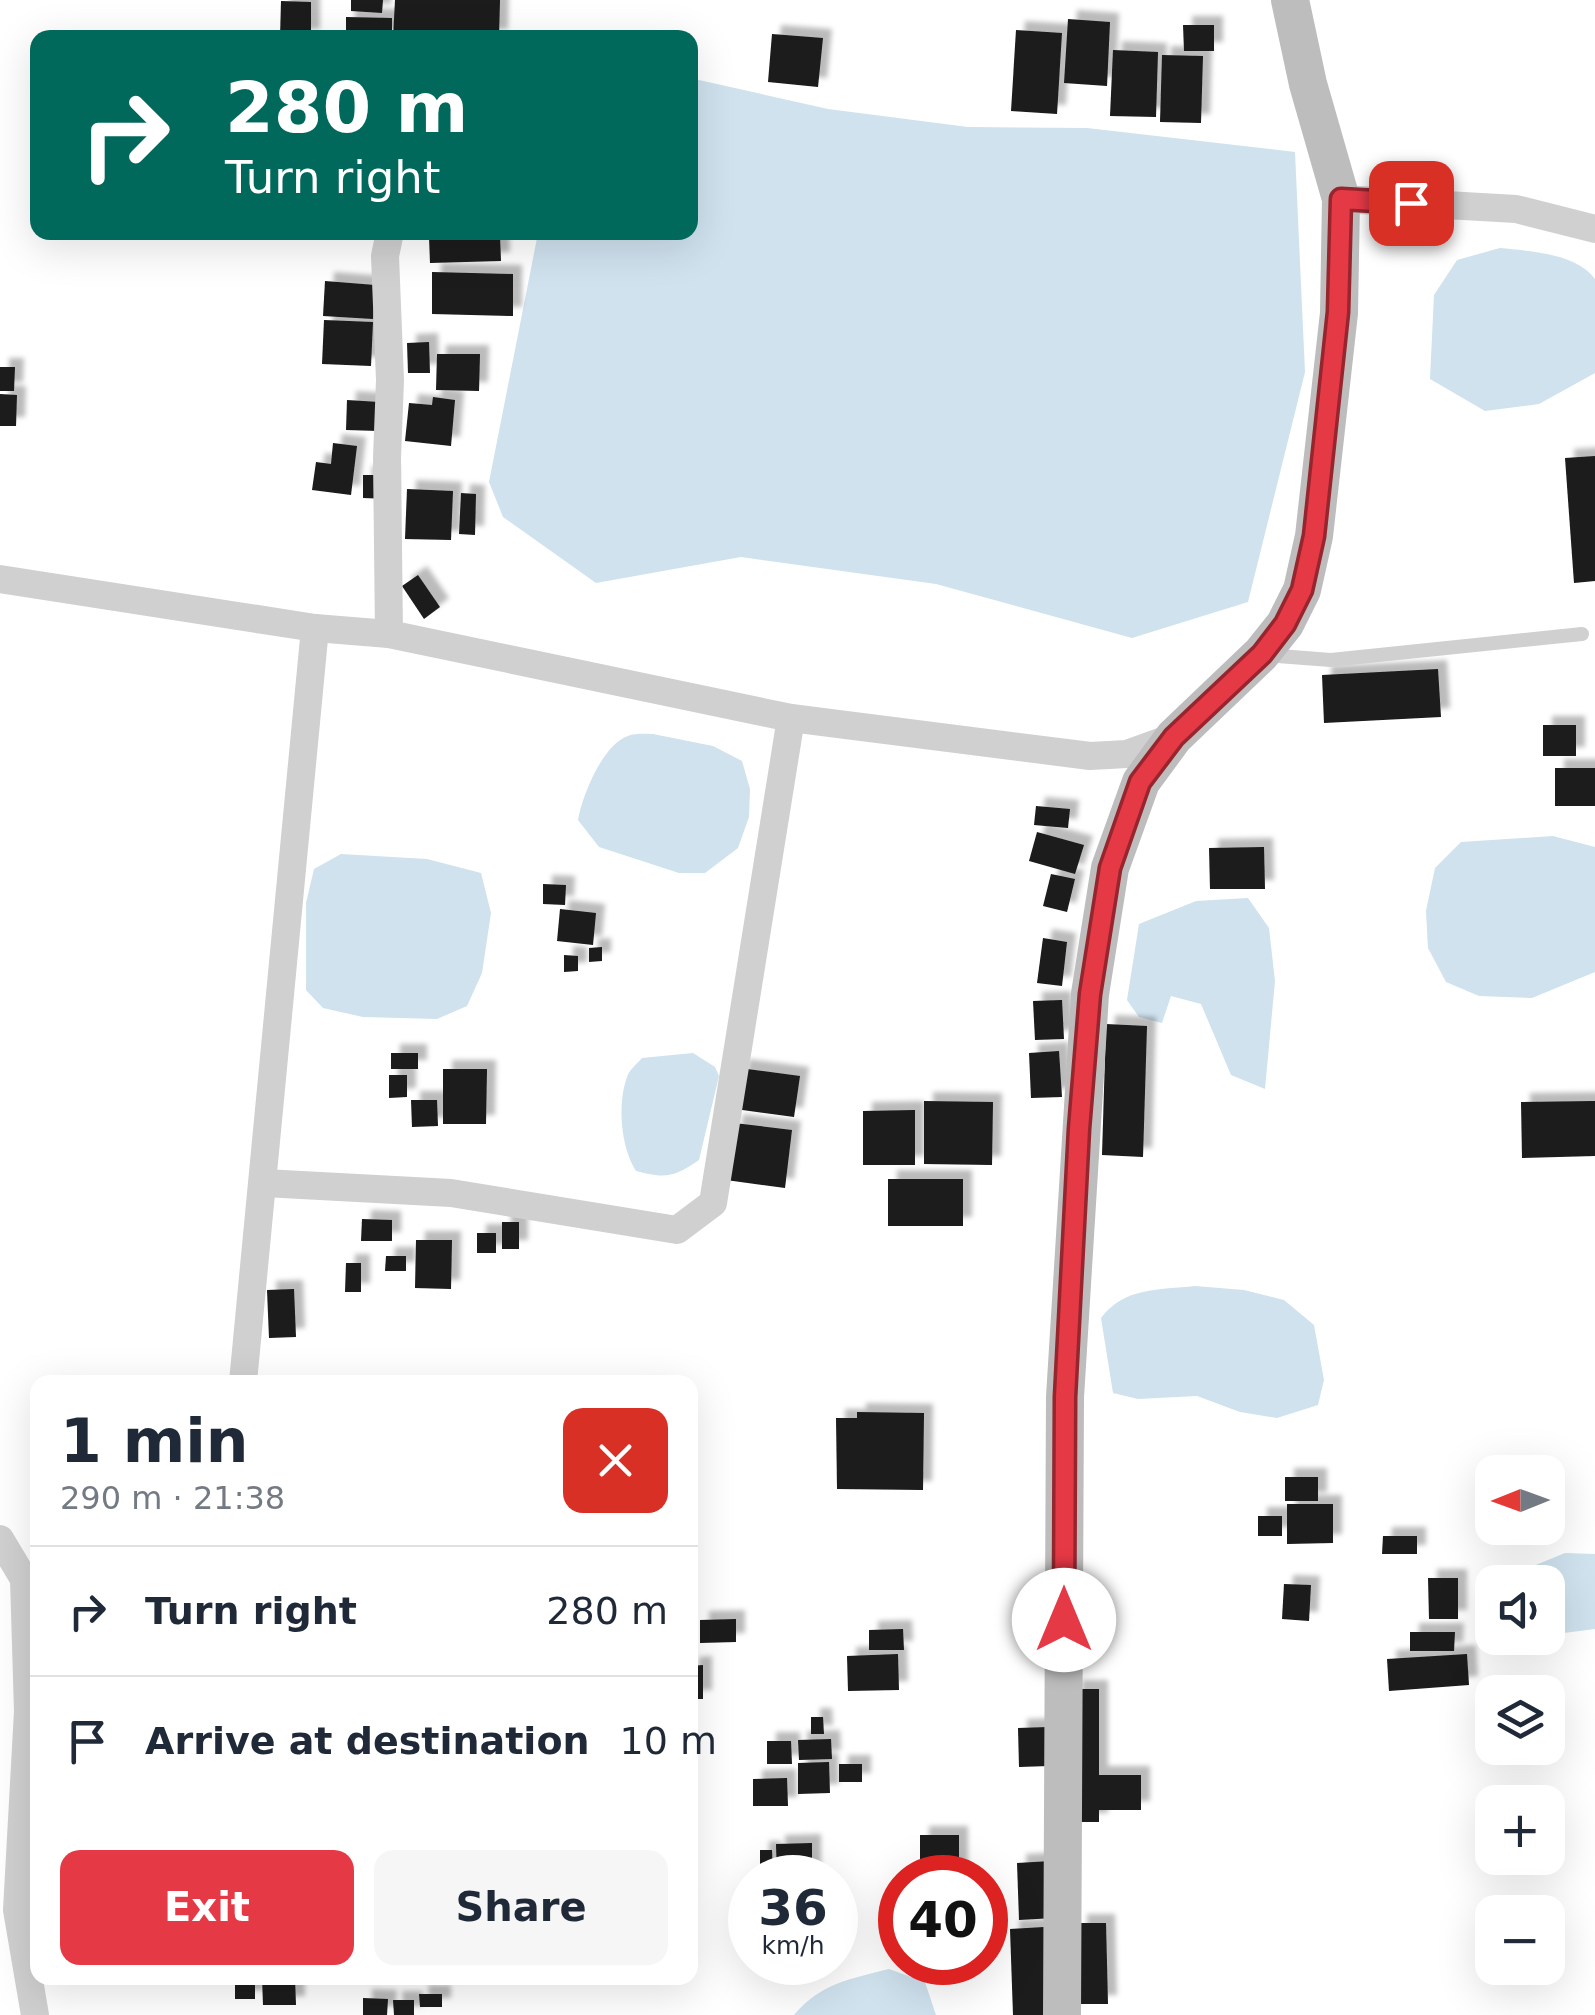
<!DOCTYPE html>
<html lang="en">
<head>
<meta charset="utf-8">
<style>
  body { margin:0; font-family:"DejaVu Sans",sans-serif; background:#f6f6f7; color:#1f2937; height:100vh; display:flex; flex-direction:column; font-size:38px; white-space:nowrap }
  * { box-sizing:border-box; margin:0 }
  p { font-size:32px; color:#747a83 }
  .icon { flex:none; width:55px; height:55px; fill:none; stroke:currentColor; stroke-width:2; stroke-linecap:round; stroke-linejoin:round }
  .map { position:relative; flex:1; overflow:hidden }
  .details { position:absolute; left:30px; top:1375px; width:668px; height:610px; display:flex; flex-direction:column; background:#fff; border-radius:20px; box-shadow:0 10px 40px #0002 }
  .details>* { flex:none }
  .banner { position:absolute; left:30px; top:30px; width:668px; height:210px; border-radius:20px; box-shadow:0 10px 40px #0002; background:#00695c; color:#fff; overflow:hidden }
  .needle { width:65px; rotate:269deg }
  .buttons { position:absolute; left:1475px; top:1455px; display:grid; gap:20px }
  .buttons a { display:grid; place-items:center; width:90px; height:90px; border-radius:20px; background:#fff; box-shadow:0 10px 40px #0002; font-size:50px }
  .speed { position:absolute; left:728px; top:1855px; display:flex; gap:20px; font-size:50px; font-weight:700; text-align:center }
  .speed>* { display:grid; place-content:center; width:130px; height:130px; border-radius:50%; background:#fff; box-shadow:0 10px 40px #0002; line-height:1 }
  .speed small { font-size:25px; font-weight:400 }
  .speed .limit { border:15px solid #d22; background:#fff; color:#111 }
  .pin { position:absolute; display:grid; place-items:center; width:85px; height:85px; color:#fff; margin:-42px; border-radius:20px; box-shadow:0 5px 15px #0006 }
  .me { position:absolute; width:110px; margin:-55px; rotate:0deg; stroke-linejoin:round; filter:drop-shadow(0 0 8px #0008) }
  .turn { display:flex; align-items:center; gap:35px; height:210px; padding:0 30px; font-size:45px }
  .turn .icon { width:130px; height:130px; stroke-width:2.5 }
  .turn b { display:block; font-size:70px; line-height:85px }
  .round { display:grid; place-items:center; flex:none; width:105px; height:105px; border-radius:20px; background:#f6f6f7 }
  .summary { display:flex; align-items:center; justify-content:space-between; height:170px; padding:0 30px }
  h1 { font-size:60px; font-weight:700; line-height:75px }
  .primary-button { display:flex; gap:20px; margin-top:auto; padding:20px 30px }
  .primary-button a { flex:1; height:115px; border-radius:20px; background:#e63946; color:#fff; font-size:40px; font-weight:700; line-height:115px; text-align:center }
  .primary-button a+a { background:#f6f6f7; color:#1f2937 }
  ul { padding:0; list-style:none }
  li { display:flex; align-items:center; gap:30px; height:130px; padding:0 30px; border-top:2px solid #e0e1e3 }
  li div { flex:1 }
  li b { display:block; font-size:38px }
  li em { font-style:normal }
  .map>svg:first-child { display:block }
  .water { fill:#cfe2ee }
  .building { fill:#1a1a1a; filter:url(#shadow) }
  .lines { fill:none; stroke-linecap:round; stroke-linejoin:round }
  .lane { stroke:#d0d0d0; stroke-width:14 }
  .street { stroke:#d0d0d0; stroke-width:28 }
  .secondary { stroke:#bdbdbd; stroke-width:38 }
  .route-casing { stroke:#96252e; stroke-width:25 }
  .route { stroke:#e63946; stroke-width:18 }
</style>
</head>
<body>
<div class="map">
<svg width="1595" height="2015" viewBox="0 0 1595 2015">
  <defs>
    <filter id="shadow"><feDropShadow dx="9" dy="-9" stdDeviation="2.5" flood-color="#0004"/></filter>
  </defs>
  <rect width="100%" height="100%" fill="#fff"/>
  <g class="water">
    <path d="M690,78l138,31 140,18 119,1 208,24 10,220 -57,230 -116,36 -196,-54 -195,-27 -145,26 -93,-66 -14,-35 49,-249 152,-1z"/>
    <path d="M1500,248c29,3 76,5 95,31v94l-56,31 -54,7 -55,-32 4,-84 23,-35z"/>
    <path d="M653,734l60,12 29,15 8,28 -1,28 -11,31 -33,25h-26l-80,-26 -21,-27c4,-24 25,-76 50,-84 7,-3 18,-2 25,-2z"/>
    <path d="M1553,836l42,11v125l-63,26 -53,-2 -33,-14 -18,-34 -2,-37 9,-43 26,-26z"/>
    <path d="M341,854l86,5 54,14 10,40 -9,60 -15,33 -30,13 -74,-2 -40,-9 -17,-18v-87l8,-34z"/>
    <path d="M1248,898l21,30 6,53 -10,108 -34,-14 -30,-71 -30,-8 -9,27 -23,-6 -12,-17 12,-76 57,-23z"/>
    <path d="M693,1053l22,14 4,9 -20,84c-25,17 -33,19 -63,11 -15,-24 -19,-66 -9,-94 2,-7 10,-13 15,-19z"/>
    <path d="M1195,1286l49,4 40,10 30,25 10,55 -6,25 -41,13 -37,-6 -43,-16 -59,3 -25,-6 -12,-75c23,-31 58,-28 94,-32z"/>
    <path d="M1565,1553l30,1v75l-47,6v-53h-33v-2l11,-11z"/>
    <path d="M889,1969l36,13 11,33h-142c27,-32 56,-36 95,-46z"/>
  </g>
  <g class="building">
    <path d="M351,0h32l-1,13 -31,-2z"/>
    <path d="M395,0h105l-1,38h-106z"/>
    <path d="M281,1l30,1v36h-31z"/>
    <path d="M346,17l46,1v20h-46z"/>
    <path d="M1068,19l42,3 -3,64 -43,-3z"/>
    <path d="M1183,25h31v26h-30z"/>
    <path d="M1016,30l46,3 -5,81 -46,-3z"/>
    <path d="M772,34l51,4 -5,49 -50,-5z"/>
    <path d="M1113,50l45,2 -2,65 -46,-1z"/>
    <path d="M1162,55l41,1 -2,67 -41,-1z"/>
    <path d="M500,236l1,25 -71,2 -1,-26z"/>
    <path d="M432,272l81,2v42l-81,-2z"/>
    <path d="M325,281l50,4 -2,34 -50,-3z"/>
    <path d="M324,320l49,2 -2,44 -49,-2z"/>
    <path d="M429,342l1,31h-22l-1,-30z"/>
    <path d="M437,354h43l-1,37 -43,-1z"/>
    <path d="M0,367h15l-1,24h-14z"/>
    <path d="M0,394l17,1 -1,31h-16z"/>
    <path d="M433,397l22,3 -4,46 -46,-5 4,-38 23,2z"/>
    <path d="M347,400l32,2 -1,29 -32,-1z"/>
    <path d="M333,443l24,3 -6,49 -39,-5 4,-28 15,2z"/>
    <path d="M1595,456v125l-21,2 -9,-125z"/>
    <path d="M363,475h26v24l-26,-1z"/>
    <path d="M407,489l46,2 -2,49 -46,-1z"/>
    <path d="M461,493l15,1 -1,41 -16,-1z"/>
    <path d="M418,575l22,32 -16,12 -22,-33z"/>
    <path d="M1438,669l3,48 -117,6 -2,-48z"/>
    <rect x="1543" y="725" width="33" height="31"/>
    <rect x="1555" y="768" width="40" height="38"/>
    <path d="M1036,806l34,3 -2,19 -34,-3z"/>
    <path d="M1037,832l47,13 -9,29 -46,-13z"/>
    <path d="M1264,847l1,42h-55l-1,-41z"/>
    <path d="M1051,874l24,5 -8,33 -24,-6z"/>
    <path d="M543,884l23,1 -1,20 -22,-1z"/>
    <path d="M560,909l36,4 -3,32 -36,-4z"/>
    <path d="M1043,938l24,4 -5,44 -25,-3z"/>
    <path d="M602,947v14l-13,1v-14z"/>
    <path d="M564,955l14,1v15l-14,1z"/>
    <path d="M1062,1000l2,39 -29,1 -2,-39z"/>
    <path d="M1106,1024l41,2 -4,131 -41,-2z"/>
    <path d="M1059,1051l3,46 -31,1 -2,-45z"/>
    <rect x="391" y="1053" width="27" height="16"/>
    <path d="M740,1068l60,8 -6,41 -59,-8z"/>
    <path d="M443,1069h44l-1,55h-43z"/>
    <path d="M389,1075h18v22l-18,1z"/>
    <path d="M411,1100h26l1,26 -26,1z"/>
    <path d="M924,1101l69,1 -1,63 -68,-1z"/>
    <path d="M1595,1101v55l-73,2 -1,-56z"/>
    <path d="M915,1110v55h-52v-54z"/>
    <path d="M734,1123l58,7 -7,58 -59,-8z"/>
    <rect x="888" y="1179" width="75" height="47"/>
    <path d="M362,1219l30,1v21h-31z"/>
    <rect x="502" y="1222" width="17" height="27"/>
    <rect x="477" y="1233" width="19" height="20"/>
    <path d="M416,1240h36l-1,49 -36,-1z"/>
    <path d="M386,1256h20v15h-21z"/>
    <path d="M346,1263h15v29h-16z"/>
    <path d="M294,1289l2,48 -27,1 -2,-48z"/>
    <path d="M857,1412l67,1 -1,77 -86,-1 -1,-71h21z"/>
    <rect x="1285" y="1477" width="33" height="24"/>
    <path d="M1287,1504h46v39l-46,1z"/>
    <rect x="1258" y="1516" width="24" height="20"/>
    <path d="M1383,1536h34v18h-35z"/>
    <path d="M1428,1578h30v41h-29z"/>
    <path d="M1284,1584l27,1 -2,36 -27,-2z"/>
    <path d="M736,1619v23l-36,1v-23z"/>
    <path d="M903,1629l1,21h-35v-20z"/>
    <path d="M1410,1632h45l-1,19h-44z"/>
    <path d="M898,1654l1,36 -51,1 -1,-35z"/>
    <path d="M1467,1654l2,31 -80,6 -2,-32z"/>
    <path d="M703,1665v34h-13v-33z"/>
    <path d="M1073,1689h26v86h42v35h-42v12h-26z"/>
    <path d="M811,1717h12l1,17h-13z"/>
    <path d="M1048,1727l1,39 -30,1 -1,-39z"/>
    <path d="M831,1739l1,20 -33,1 -1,-20z"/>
    <path d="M767,1741h24l1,23h-25z"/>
    <path d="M829,1762l1,31 -32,1v-31z"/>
    <rect x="839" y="1764" width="23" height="18"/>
    <path d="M787,1778l1,28h-35v-27z"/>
    <path d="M920,1835h39v40l-39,1z"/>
    <path d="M812,1843v34l-35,1 -1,-34z"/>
    <path d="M760,1850h12l1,24 -13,1z"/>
    <path d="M1051,1861l3,57 -35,2 -2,-57z"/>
    <path d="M1078,1923h28l2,81h-29z"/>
    <path d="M1044,1927l4,88h-35l-3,-86z"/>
    <rect x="235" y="1978" width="20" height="21"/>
    <path d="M262,1978h33l1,27h-33z"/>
    <path d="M419,1994h23v13h-22z"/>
    <path d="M363,1998l25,1 -1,16h-24z"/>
    <path d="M393,2000h21v15h-20z"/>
  </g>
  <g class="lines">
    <path class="lane" d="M1265,655l66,5 251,-26"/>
    <g class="street">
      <path d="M1341,199l175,10 79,20"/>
      <path d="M0,579l315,49 74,6 402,84 299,38 37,-2 47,-17"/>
      <path d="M389,634l-2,-176 3,-78 -5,-124 5,-24"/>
      <path d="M264,1183l187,10 226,37 36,-27 78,-485"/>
      <path d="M243,1382l72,-754"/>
      <path d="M0,1539l24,40 4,132 -11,199 18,105"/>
    </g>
    <path class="secondary" d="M1062,2015l3,-618 25,-403 20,-126 31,-86 33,-45 87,-83 24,-30 17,-34 12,-54 25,-223 2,-114 -33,-115 -18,-84"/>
  </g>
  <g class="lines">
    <defs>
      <path id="route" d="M1064,1620l1,-223 14,-268 11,-135 20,-126 30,-86 34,-45 88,-83 23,-30 17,-34 12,-54 24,-224 3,-113 70,4"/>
    </defs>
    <use href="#route" class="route-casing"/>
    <use href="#route" class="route"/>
  </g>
</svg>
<div class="buttons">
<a><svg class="needle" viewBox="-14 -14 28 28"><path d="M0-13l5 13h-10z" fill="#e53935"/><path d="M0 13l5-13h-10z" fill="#747a83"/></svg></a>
<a><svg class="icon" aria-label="sound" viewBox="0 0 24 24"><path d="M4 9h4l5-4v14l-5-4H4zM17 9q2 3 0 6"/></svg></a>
<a><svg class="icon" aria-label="layers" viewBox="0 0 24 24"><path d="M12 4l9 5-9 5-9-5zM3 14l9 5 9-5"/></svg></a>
<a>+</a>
<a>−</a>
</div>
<div class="speed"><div>36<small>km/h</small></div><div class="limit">40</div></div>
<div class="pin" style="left:1411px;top:203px;background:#d93025"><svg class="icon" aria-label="arrive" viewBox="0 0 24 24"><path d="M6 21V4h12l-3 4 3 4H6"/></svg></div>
<svg class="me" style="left:1064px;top:1620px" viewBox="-20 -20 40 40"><circle r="19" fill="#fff"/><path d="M0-13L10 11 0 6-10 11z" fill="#e63946"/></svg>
<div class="banner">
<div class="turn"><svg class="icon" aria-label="right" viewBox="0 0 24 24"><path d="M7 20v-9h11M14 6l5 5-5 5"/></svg><div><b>280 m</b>Turn right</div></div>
</div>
<section class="details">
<div class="summary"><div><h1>1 min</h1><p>290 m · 21:38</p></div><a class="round" style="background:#d93025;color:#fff"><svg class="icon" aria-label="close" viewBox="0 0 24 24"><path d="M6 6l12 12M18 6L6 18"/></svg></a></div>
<ul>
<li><svg class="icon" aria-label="right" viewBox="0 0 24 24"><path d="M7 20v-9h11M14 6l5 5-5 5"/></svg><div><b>Turn right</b></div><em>280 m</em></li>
<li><svg class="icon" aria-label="arrive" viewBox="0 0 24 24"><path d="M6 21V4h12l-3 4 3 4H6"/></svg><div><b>Arrive at destination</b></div><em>10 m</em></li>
</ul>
<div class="primary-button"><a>Exit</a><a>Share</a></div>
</section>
</div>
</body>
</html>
